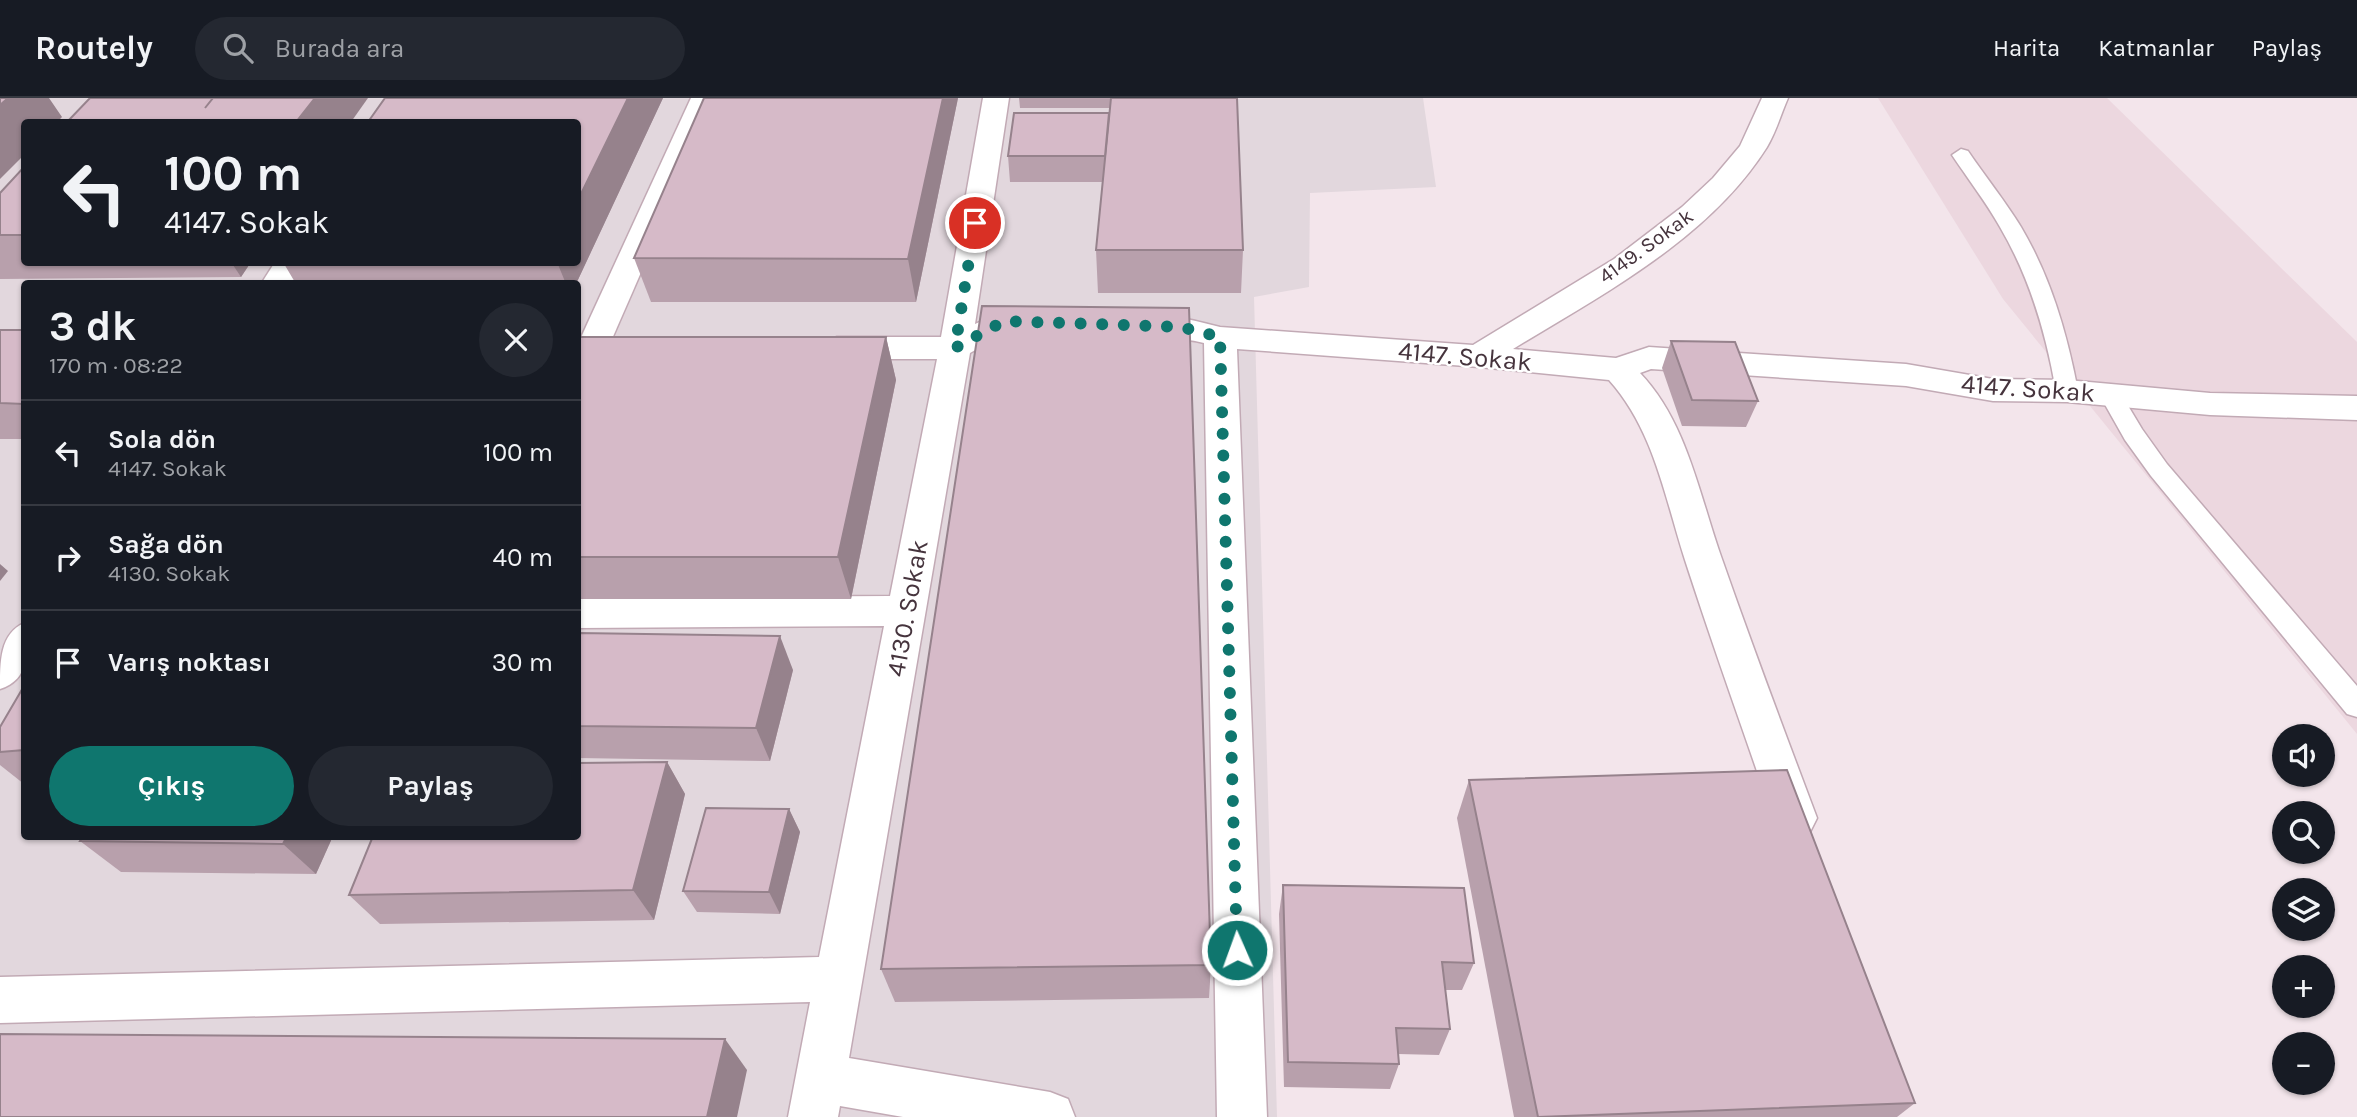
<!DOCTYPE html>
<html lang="tr">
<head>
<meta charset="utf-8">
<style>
  body { margin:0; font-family:Karla,sans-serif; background:#242831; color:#f1f3f6; height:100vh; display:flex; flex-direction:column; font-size:26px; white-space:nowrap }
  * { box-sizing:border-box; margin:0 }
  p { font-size:23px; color:#9ea1a6 }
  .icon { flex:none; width:38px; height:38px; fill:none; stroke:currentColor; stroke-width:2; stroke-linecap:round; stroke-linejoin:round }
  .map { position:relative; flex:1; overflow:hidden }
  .side { position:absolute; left:21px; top:182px; width:560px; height:560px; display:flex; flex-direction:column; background:#171b24; border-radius:7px; box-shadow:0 2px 5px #0004 }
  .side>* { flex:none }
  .banner { position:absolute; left:21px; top:21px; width:560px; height:147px; border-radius:7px; box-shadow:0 2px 5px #0004; background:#171b24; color:#f1f3f6; overflow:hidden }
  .controls { position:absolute; left:2272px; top:626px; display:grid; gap:14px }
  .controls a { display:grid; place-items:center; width:63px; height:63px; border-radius:50%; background:#171b24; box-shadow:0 2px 5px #0004; font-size:35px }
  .pin { position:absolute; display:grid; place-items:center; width:60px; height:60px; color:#fff; margin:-30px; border:4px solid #fff; border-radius:50%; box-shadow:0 2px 7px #0007 }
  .me { position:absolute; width:77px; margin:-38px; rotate:358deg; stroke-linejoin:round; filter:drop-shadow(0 0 5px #0008) }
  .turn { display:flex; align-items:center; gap:24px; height:147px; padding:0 28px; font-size:32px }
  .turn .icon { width:91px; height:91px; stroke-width:2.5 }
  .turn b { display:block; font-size:49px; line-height:60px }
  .round { display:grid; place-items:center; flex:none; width:74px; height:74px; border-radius:37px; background:#242831 }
  .headline { display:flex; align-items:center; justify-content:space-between; height:119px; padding:0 28px }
  h1 { font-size:42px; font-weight:700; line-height:52px }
  .action { display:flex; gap:14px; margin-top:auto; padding:14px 28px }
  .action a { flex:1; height:80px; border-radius:42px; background:#0f766e; color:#fff; font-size:28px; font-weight:700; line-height:80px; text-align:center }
  .action a+a { background:#242831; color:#f1f3f6 }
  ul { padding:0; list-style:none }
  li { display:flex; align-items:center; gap:21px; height:105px; padding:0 28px; border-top:2px solid #363941 }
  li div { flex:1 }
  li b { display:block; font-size:26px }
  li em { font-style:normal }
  header { display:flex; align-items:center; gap:42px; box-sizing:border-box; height:98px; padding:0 35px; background:#171b24; border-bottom:2px solid #363941 }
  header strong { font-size:33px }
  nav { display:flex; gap:38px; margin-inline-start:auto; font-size:24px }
  .search { width:490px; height:63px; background:#242831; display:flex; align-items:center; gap:18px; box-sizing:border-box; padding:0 24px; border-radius:38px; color:#9ea1a6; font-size:26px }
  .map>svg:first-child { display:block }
  .residential { fill:#ecd7df }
  .industrial { fill:#e2d7dd; fill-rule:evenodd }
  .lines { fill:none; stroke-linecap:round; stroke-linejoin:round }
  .service-casing { stroke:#c2aab5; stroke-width:3 }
  .minor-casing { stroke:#c2aab5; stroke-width:3 }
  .tertiary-casing { stroke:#c2aab5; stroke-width:3 }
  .service { fill:#fff; fill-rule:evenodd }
  .minor { fill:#fff; fill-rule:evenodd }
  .tertiary { fill:#fff; fill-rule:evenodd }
  .wall { fill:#b8a0ac }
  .shaded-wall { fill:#96828c }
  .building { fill:#d6bac8; stroke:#96828c; stroke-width:2 }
  .route { stroke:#0f766e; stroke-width:12; stroke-dasharray:0 21.6 }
  .labels { text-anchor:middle; stroke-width:5; stroke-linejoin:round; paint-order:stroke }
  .far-street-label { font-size:21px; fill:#46343d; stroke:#fff }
  .street-label { font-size:26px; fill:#46343d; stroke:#fff }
</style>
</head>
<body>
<header>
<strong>Routely</strong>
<div class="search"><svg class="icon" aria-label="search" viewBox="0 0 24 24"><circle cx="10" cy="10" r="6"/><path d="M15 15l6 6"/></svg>Burada ara</div>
<nav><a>Harita</a><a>Katmanlar</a><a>Paylaş</a></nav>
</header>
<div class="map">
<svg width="2357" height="1019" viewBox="0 0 2357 1019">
  <rect width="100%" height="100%" fill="#f3e5eb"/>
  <path class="residential" d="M1878,0h229l250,244v392l-354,-435z"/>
  <path class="industrial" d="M0,0h1423l13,89 -126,6 -1,94 -55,10 23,820h-1277zM24,24h554v140h-554zM24,186h554v552h-554z"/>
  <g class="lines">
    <defs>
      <g id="service">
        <path d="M1961,51l7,2c17,25 37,50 53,76 30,51 46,106 57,164l-3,5 -8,3 -8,-3 -3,-5c-10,-58 -26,-113 -56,-164 -14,-25 -32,-48 -48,-72z"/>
        <path d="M2110,288l8,3 24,40 25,35 190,222v31l-10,-3 -196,-238 -26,-36 -26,-46 3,-5z"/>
      </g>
      <g id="minor">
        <path d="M691,0h26l-109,250 -5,7 -11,4 -11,-4 -3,-11z"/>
        <path d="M983,0h26l-34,226 29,-13 32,4 5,7 -5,7 -27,2 -39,22 -121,705 201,34 18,7 7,18h-172l-63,-11 -2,11h-50l22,-115 -810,21v-46l819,-20 65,-331 -306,2v-30l312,-2 47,-237h-100l-11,-4 -5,-7 5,-7 11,-4h104z"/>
        <path d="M1762,0h26c-7,16 -12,34 -21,49 -58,92 -164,147 -254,202l103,9 33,-11 257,17 87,15 74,1 143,13 147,3v24l-147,-5 -143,-13 -74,-1 -87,-15 -255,-17 -11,4c48,50 60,126 83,189 30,86 62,171 94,256l-7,14 -15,5 -15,-5 -7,-14c-29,-86 -60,-171 -88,-258 -20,-62 -31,-130 -76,-180l-130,-13 -242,-18 30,768h-50l-13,-774c-27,-7 -52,-3 -77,-10l-5,-7 5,-7c31,-8 63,0 93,8l253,18 141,-86 68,-52 31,-29 27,-32z"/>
      </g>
      <g id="tertiary">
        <path d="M275,164h31l-14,22h-31z"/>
        <path d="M24,525c3,28 7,56 -24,66 0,-28 0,-55 24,-66z"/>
      </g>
    </defs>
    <use href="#service" class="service-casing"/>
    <use href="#minor" class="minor-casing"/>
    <use href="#tertiary" class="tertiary-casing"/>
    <use href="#service" class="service"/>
    <use href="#minor" class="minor"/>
    <use href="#tertiary" class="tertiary"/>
  </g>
  <g class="wall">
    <path d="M385,0h278l-87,186h-280l-13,-22h295z"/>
    <path d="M704,0h254l-42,204h-265l-17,-44z"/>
    <path d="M1019,0h218l6,152 -2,43h-143l-2,-43 7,-68h-93l-2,-26 101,-43 1,-5h-90z"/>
    <path d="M24,69v95h227l-10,15 -241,2v-86z"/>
    <rect x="0" y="232" width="24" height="109"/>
    <path d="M578,239h308l10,43 -45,219h-273z"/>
    <path d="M1671,243l87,60 -12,26 -64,-1 -20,-58z"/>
    <path d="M578,535l215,37 -23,91 -192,-3z"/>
    <path d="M24,588v98l-24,-19v-38z"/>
    <path d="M667,664l18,32 -31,126 -274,4 -31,-29z"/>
    <path d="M1469,682l446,323 -18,14h-383l-57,-299z"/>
    <path d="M789,711l11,23 -20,82 -83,-2 -14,-21z"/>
    <path d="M333,738l-17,38 -195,-2 -41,-31z"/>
    <path d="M1283,787l191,78 -12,27h-17l5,39 -11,26 -41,-1 1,10 -9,25 -106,-2 -5,-173z"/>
    <path d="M1211,867l-2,33 -314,4 -14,-33z"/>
  </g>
  <g class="shaded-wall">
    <path d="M8,0h41l13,19 -5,5h-33v33l-24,24v-74z"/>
    <path d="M315,0h53l-17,24h-55z"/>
    <path d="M628,0h35l-87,186h-10l-9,-22h21v-62z"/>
    <path d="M943,0h15l-42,204 -8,-43z"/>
    <path d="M231,164h20l-10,15z"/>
    <path d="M886,239l10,43 -45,219 -13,-42z"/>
    <path d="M0,466l8,7 -8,10z"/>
    <path d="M780,538l13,34 -23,91 -14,-33z"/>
    <path d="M667,664l18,32 -31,126 -21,-30z"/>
    <path d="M789,711l11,23 -20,82 -11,-22z"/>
    <path d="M287,738h46l-17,38 -33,-30z"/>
    <path d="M725,941l22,31 -10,47h-30z"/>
  </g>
  <g class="building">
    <path d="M0,0h8l-8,7z"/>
    <path d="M90,0h123l-8,10 8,-10h102l-19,24h-229z"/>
    <path d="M385,0h243l-50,102v-78h-210z"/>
    <path d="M704,0h239l-35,161 -274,-1z"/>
    <path d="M1111,0h126l6,152h-147z"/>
    <path d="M1014,15h95l-4,43h-97z"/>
    <path d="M24,69v68h-24v-42z"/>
    <path d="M982,208l207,2 22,657 -330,4z"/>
    <path d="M0,232h24v74l-24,-1z"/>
    <path d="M578,239h308l-48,220h-260z"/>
    <path d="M1671,243l64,1 23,59 -66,-1z"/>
    <path d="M578,535l202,3 -24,92 -178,-2z"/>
    <path d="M24,588v64l-24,2v-25z"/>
    <path d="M667,664l-34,128 -284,5 24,-59h205v-73z"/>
    <path d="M1787,672l128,333 -377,14 -69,-337z"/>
    <path d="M706,710l83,1 -20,83 -86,-1z"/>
    <path d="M83,738h204l-4,8 -203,-3z"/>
    <path d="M1283,787l181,3 10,75 -32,-1 8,67 -54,-1 3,36 -111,-2z"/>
    <path d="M0,936l725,5 -18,78h-707z"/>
  </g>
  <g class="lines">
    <path class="route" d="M975,125l-20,125 49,-27 177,6 39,10 17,613"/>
  </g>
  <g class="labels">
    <g class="far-street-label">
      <text transform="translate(1646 148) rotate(-36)" y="7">4149. Sokak</text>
    </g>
    <g class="street-label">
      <text transform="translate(1465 258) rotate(5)" y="9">4147. Sokak</text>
      <text transform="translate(2028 290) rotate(4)" y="9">4147. Sokak</text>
      <text transform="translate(907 510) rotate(-80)" y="9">4130. Sokak</text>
    </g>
  </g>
</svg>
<div class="controls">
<a><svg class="icon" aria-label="sound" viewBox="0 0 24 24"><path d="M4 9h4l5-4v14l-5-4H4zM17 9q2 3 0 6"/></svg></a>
<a><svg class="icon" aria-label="search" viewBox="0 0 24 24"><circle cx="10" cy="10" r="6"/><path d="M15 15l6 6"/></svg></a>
<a><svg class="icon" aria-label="layers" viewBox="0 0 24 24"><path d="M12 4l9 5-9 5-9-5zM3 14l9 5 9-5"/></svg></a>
<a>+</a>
<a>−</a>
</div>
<div class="pin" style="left:975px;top:125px;background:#d93025"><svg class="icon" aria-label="arrive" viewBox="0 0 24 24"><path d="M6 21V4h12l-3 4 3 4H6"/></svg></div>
<svg class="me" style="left:1237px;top:852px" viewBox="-20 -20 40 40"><circle r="17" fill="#0f766e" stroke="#fff" stroke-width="3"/><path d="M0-11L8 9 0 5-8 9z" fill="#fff"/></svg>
<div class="banner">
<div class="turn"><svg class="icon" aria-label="left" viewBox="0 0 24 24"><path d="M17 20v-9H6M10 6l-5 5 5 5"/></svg><div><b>100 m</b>4147. Sokak</div></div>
</div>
<section class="side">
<div class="headline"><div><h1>3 dk</h1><p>170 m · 08:22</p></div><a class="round"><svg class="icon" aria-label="close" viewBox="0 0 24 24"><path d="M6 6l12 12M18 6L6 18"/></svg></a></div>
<ul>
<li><svg class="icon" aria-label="left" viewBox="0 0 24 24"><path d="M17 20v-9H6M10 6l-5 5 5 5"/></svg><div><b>Sola dön</b><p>4147. Sokak</p></div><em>100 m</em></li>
<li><svg class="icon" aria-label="right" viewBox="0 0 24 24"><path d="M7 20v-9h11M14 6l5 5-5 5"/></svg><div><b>Sağa dön</b><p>4130. Sokak</p></div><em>40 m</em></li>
<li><svg class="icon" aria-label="arrive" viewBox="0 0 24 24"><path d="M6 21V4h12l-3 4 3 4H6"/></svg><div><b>Varış noktası</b></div><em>30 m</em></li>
</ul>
<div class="action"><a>Çıkış</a><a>Paylaş</a></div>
</section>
</div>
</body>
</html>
